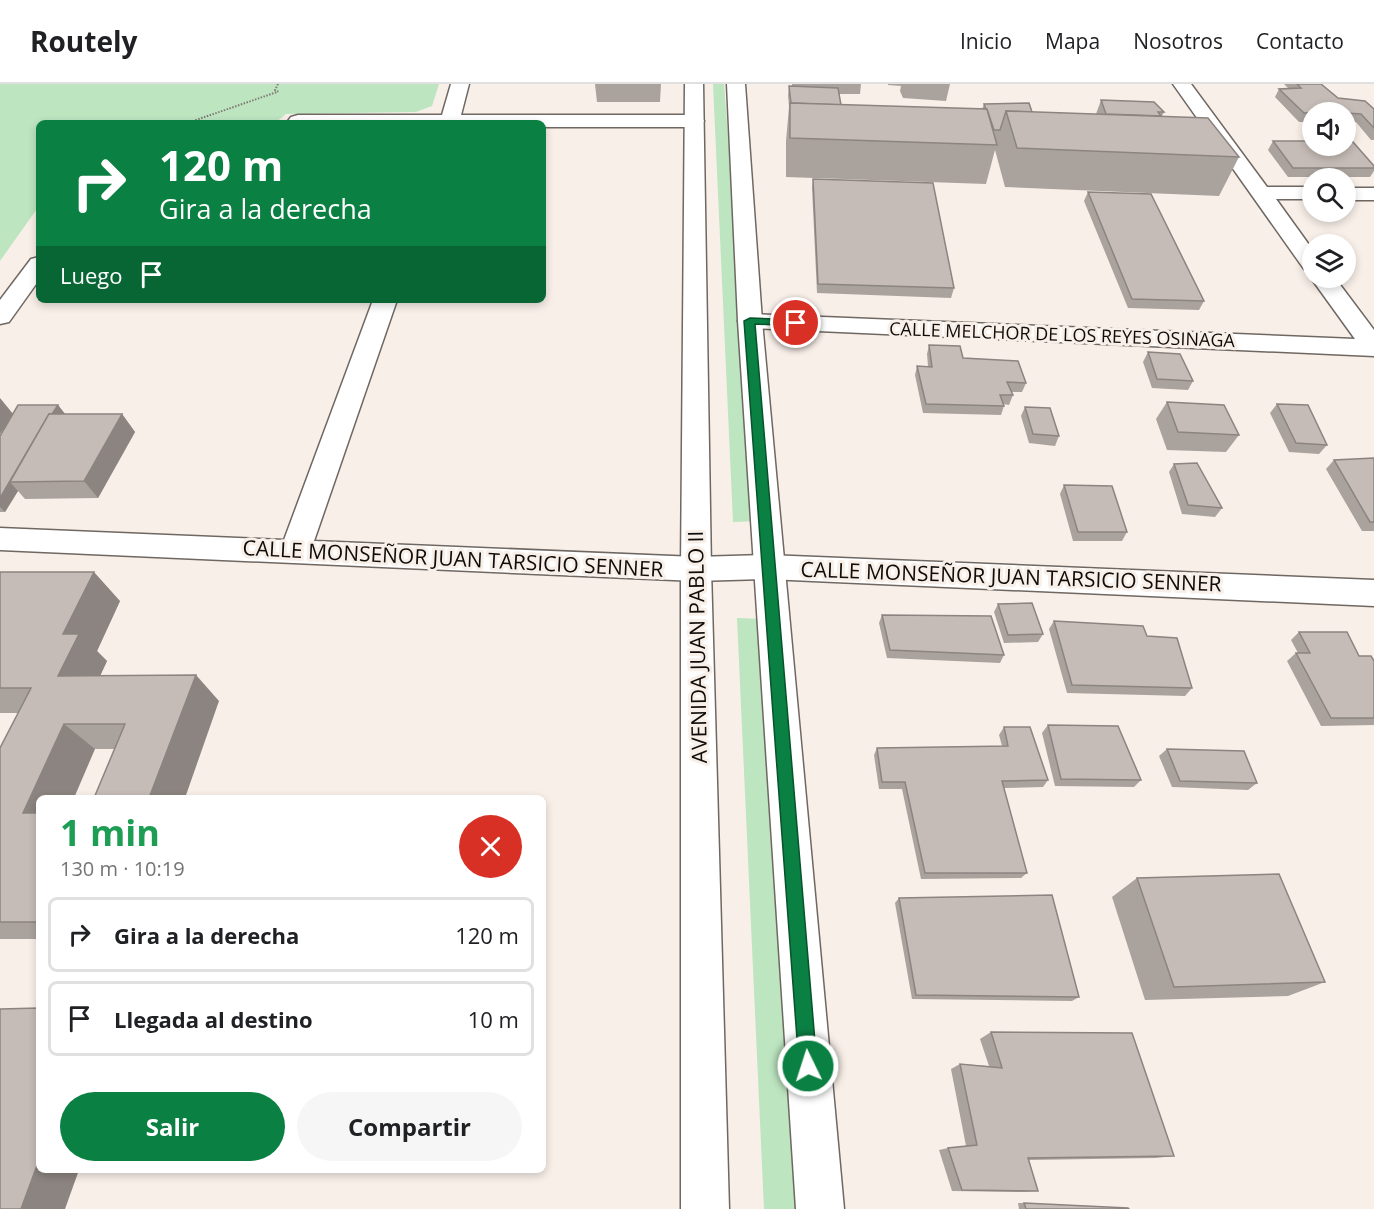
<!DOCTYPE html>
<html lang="es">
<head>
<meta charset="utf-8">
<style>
  body { margin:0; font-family:"Open Sans",sans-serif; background:#f6f6f6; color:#202124; height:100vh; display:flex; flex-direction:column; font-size:22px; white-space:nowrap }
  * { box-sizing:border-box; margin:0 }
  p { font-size:20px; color:#757577 }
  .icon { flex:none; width:33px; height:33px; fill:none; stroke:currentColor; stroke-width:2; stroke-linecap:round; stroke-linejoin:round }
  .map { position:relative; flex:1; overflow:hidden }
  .side { position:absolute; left:36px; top:711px; width:510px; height:378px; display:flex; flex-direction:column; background:#fff; border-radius:9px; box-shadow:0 3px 9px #0003 }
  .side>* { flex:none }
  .hud { position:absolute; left:36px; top:36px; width:510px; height:183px; border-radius:9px; box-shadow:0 3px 9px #0003; background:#0b8043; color:#fff; overflow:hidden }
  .controls { position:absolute; left:1302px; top:18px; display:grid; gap:12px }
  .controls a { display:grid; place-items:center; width:54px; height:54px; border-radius:50%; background:#fff; box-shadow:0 3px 9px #0003; font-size:30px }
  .pin { position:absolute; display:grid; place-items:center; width:51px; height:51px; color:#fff; margin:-26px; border:3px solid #fff; border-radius:50%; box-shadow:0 2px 6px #0007 }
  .me { position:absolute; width:66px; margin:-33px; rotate:356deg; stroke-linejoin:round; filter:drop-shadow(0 0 4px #0008) }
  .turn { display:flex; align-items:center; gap:21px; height:126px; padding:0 24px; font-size:27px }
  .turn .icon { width:78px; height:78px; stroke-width:2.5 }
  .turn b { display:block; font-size:42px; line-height:51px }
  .then { display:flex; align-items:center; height:57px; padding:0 24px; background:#0003; gap:12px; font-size:22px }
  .round { display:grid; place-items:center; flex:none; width:63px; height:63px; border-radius:32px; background:#f6f6f6 }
  .headline { display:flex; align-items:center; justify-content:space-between; height:102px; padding:0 24px }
  h1 { font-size:36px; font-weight:700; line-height:45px; color:#1e9e55 }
  .action { display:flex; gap:12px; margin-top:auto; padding:12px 24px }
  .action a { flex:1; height:69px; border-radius:36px; background:#0b8043; color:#fff; font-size:24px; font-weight:700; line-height:69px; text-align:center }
  .action a+a { background:#f6f6f6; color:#202124 }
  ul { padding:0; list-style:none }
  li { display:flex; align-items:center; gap:18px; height:75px; margin:0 12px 9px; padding:0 12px; border:3px solid #e0e0e0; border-radius:9px }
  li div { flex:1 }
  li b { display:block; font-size:22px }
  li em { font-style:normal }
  header { display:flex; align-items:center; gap:36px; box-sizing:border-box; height:84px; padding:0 30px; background:#fff; border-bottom:2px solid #e0e0e0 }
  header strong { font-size:28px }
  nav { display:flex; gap:33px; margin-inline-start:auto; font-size:21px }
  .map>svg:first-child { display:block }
  .green { fill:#bce5c0 }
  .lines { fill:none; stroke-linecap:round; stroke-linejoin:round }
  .minor-casing { stroke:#6f6761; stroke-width:3 }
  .tertiary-casing { stroke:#6f6761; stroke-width:3 }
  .path { stroke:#807a75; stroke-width:2; stroke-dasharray:1.5 1.5; stroke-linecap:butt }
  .minor { fill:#fff; fill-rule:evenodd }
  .tertiary { fill:#fff; fill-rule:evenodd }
  .wall { fill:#aaa29d }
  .shaded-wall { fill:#8b8480 }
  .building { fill:#c6bcb7; stroke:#8b8480; stroke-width:1.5 }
  .route { fill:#0b8043; stroke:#07532c; stroke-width:1.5 }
  .labels { text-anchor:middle; stroke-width:6; stroke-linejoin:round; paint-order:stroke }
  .far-street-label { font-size:18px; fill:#0f0c0a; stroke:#f8efe8 }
  .street-label { font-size:21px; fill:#0f0c0a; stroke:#f8efe8 }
</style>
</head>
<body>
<header>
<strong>Routely</strong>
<nav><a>Inicio</a><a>Mapa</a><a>Nosotros</a><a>Contacto</a></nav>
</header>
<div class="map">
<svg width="1374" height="1125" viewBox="0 0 1374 1125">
  <rect width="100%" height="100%" fill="#f8efe8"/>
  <g class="green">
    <path d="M0,0h439l-7,22 -16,6 -130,2 -11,9h-236v83l-39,55z"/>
    <path d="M713,0h11l34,437 -25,1z"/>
    <path d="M737,534l27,1 40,590h-40z"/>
  </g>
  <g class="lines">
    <defs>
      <g id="minor">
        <path d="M451,0h18l-8,31h233l7,2 3,4 -3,4 -7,2h-151v-4h-253l-2,-2 3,-4 7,-2h144z"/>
        <path d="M1173,0h18l76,103h45v12h-36l36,50v22l-8,-2z"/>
        <rect x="1346" y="104" width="28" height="12"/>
        <path d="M39,173v23l-30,42 -9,2v-24l31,-41z"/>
        <path d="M1312,192l23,2 39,52v26l-624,-28 -9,-2 -3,-5 3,-5 9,-2 605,25 -44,-61z"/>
        <path d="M373,216h24l-83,241 382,16 72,-2 606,25v26l-606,-27 -72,2 -696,-31v-22l284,12z"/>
      </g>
      <g id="tertiary">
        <path d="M685,0h18l8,485 18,640h-48v-640z"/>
        <path d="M727,0h18l17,237 82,888h-48l-58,-888z"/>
      </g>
    </defs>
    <use href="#minor" class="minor-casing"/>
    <use href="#tertiary" class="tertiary-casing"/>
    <g class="path">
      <path d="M278,0l-3,6 4,2"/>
      <path d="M194,39l2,-3 81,-28"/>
    </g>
    <use href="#minor" class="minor"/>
    <use href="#tertiary" class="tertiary"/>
  </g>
  <g class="wall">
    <path d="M595,0h66l-1,18h-63z"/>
    <path d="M792,0h69l-1,10h-21l2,11 141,4 2,-5 48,8 64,2 5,-14 63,12 -2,4 77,41 -20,39 -214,-9 -10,-37 -9,34 -200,-7v-36l3,-34 -1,-12 1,-9h3z"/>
    <path d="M888,0h62l-4,17 -43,-3 -3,-7 1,-5 -13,-1z"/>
    <path d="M1284,0h37l17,14 36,11v31h-3l-15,-18h-10v-10h-34v10h-13l-24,-25 4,-8 9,-1z"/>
    <path d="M1273,57l101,25v5l-4,6h-82l-20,-27z"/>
    <path d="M813,95l141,109 -3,10 -134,-5 -5,-105z"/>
    <path d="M1088,108l116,109 -5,9 -71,-2 -44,-107z"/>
    <path d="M929,261l97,38 -4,9h-11l2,3 -4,10 -6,-1 1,2 -3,9 -78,-2 -8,-38 2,-9h11l-1,-12z"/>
    <path d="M1148,268l45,29 -5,9 -36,-2 -9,-26z"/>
    <path d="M1167,318l72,33 -13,17 -59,-2 -11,-31z"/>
    <path d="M1277,320l50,41 -8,9 -30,-2 -19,-39z"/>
    <path d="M58,321l7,9h57l13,18 -37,66 -73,1 -7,-8 -13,21h-5v-76l13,-22z"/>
    <path d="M1025,323l34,29 -4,10 -26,-3 -8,-27z"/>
    <path d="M1374,374v73h-12l-36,-62 8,-9z"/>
    <path d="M1174,380l48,44 -7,9 -33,-3 -13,-42z"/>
    <path d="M1064,401l63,47 -5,9h-49l-13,-47z"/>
    <path d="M0,488l120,29 -23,50 10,10 -7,15 119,25 -104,48h-20l-56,49v141h-39v-191l18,-35h-18z"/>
    <path d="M998,520l45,30 -5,8 -34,1 -10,-31z"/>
    <path d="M882,531l122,40 -4,8 -113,-5 -8,-35z"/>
    <path d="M1054,537l93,15 45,52 -7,8 -118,-3 -18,-64z"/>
    <path d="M1299,548l60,24 15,5v64l-53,1 -34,-65 9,-8h2l-7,-13z"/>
    <path d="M1048,641l93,55 -7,7 -79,-1 -13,-53z"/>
    <path d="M1004,643l44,53 -5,7 -39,1 23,85 -6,5 -100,1 -19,-90h-23l-5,-34 3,-7 125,-2 -3,-11z"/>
    <path d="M1167,665l90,34 -9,7 -76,-3 -13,-31z"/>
    <path d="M1137,794l188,104 -37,14 -143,4 -33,-103z"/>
    <path d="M899,814l180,99 -7,4 -160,-2 -17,-96z"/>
    <path d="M991,948l183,124 -18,2 -127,2 9,31 -13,1 -73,-1 -13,-41 9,-2 18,-2 -15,-77 9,-5 29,2 -9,-27z"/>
    <path d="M1018,1119h6l105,6h-110z"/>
  </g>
  <g class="shaded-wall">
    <path d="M0,314l14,17 -14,19z"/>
    <path d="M58,321l7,9 -55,68z"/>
    <path d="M122,330l13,18 -37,66 -14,-17z"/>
    <path d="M10,398l8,9 -13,21 -5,-5v-9z"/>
    <path d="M94,488l26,29 -23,50 10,10 -19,41 -30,-26 5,-42z"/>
    <path d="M196,591l23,26 -34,97h-36z"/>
    <path d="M64,640l31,25 -21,49h-35v25l-16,-10z"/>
    <path d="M39,1076v10h40l-14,39h-44z"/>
  </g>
  <g class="building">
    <path d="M1297,0h24l17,14 27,3 9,8v19l-13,-14 -15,-1v-1l-42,1 -25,-24 22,-1z"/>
    <path d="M789,2l49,2 3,17 -50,-2z"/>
    <path d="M1101,16l53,2 10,10h-6l3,4 -55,-2z"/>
    <path d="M790,19l197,6 10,36 -207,-7z"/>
    <path d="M1029,19l3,9 -26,-1 -6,19h-6l-7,-21h-1l-2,-5z"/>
    <path d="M1006,27l202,7 31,39 -222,-9z"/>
    <path d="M1273,57h39v5h34v-4h7l21,24v2h-81z"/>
    <path d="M813,95l120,4 21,105 -136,-4z"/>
    <path d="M1088,108l63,2 53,107 -72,-2z"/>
    <path d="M929,261l31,1 3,12 55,3 8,22 -19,-1 6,13h-13l4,11 -78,-2 -9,-38 15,1z"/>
    <path d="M1148,268l32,2 13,27 -36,-2z"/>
    <path d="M1167,318l57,3 15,30 -61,-3z"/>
    <path d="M1277,320l31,1 19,40 -31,-2z"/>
    <path d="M18,321h40l-6,9h-3l-49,84v-62z"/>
    <path d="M1025,323l25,1 9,28 -26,-2z"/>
    <path d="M49,330h73l-38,67 -74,1z"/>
    <path d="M1374,374v64h-4l-36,-62z"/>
    <path d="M1197,379l25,45 -34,-3 -14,-41z"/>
    <path d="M1064,401l48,1 15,46h-49z"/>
    <path d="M0,488h94l-31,62h16l-21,42 138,-1 -47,123h-55l31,-74h-61l-41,89h16v109h-39v-174l31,-60h-31z"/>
    <path d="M1032,519l11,31 -35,1 -10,-31z"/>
    <path d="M882,531l109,1 13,39 -114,-5z"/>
    <path d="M1054,537l89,5 4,10 30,2 15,50 -120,-3z"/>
    <path d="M1299,548h48l12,24h12l3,5v57h-43l-35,-65h14z"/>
    <path d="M1048,641l70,1 23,54 -80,-1z"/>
    <path d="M1004,643h26l18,53 -46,1 25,92h-102l-20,-91h-23l-5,-34 131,-2z"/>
    <path d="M1167,665l77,2 13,32 -77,-2z"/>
    <path d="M1279,790l46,108 -151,5 -37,-109z"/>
    <path d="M1052,811l27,102 -163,-2 -17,-97z"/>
    <path d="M39,924v152l-18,49h-21v-200z"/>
    <path d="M991,948l141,1 42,123 -146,2 10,33 -76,-1 -14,-42 29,-3 -17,-81 42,4z"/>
    <path d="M1024,1119l104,5 1,1h-103z"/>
  </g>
  <path class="route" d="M750,234l46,2 5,3 -5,3 -41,-2 62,742 -3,7 -6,2 -6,-2 -3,-7 -55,-745z"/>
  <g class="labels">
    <g class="far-street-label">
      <text transform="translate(1062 251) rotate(2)" y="6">CALLE MELCHOR DE LOS REYES OSINAGA</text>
    </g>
    <g class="street-label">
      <text transform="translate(453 475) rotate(3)" y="7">CALLE MONSEÑOR JUAN TARSICIO SENNER</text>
      <text transform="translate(1011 493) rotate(2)" y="7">CALLE MONSEÑOR JUAN TARSICIO SENNER</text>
      <text transform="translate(698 563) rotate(-91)" y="7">AVENIDA JUAN PABLO II</text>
    </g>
  </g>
</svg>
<div class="controls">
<a><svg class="icon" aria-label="sound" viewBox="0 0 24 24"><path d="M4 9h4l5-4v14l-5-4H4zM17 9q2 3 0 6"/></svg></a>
<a><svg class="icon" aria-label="search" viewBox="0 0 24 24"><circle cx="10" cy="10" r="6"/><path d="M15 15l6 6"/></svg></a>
<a><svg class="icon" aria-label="layers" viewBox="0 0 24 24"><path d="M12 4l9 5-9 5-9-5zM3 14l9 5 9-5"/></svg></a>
</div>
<div class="pin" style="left:796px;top:239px;background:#d93025"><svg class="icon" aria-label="arrive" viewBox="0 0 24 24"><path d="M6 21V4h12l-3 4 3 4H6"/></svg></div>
<svg class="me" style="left:808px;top:982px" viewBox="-20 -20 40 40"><circle r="17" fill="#0b8043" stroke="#fff" stroke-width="3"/><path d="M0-11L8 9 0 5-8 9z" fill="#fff"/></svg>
<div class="hud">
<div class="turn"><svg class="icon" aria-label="right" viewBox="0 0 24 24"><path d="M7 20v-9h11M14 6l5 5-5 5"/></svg><div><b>120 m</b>Gira a la derecha</div></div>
<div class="then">Luego<svg class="icon" aria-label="arrive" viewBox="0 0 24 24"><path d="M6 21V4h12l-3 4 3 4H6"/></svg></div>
</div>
<section class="side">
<div class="headline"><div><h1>1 min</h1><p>130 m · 10:19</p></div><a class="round" style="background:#d93025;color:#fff"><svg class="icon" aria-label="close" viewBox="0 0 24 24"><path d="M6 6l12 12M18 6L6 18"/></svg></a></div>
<ul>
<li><svg class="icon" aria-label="right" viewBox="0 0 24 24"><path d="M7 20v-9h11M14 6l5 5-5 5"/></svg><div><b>Gira a la derecha</b></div><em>120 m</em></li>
<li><svg class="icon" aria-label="arrive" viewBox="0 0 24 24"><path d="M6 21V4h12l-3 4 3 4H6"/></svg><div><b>Llegada al destino</b></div><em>10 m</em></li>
</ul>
<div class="action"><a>Salir</a><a>Compartir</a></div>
</section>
</div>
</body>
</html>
